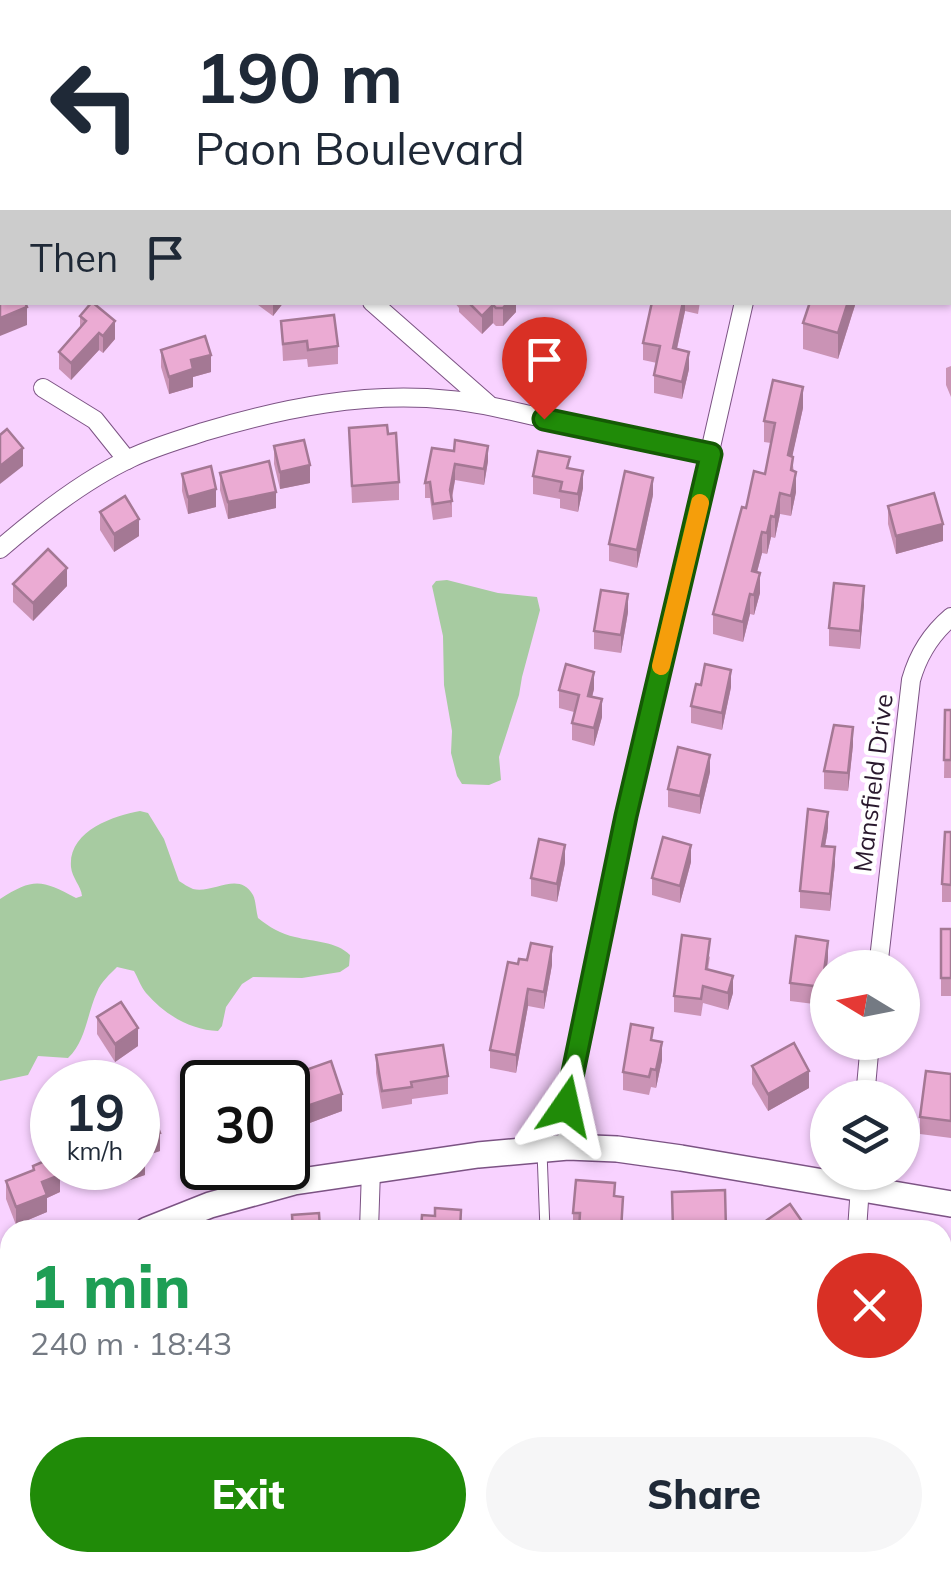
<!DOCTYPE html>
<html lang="en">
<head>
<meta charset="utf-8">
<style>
  body { margin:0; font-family:Mulish,sans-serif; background:#f6f6f7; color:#1f2937; height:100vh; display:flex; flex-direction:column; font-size:38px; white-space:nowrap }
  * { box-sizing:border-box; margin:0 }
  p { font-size:32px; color:#747a83 }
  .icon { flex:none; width:55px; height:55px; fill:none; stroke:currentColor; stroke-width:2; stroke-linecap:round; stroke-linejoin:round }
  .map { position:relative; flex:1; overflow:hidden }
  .sheet { position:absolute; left:0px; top:1220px; width:952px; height:352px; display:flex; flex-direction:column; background:#fff; border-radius:30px 30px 0 0; box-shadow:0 2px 8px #0004 }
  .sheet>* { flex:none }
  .banner { position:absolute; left:0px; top:0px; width:952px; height:305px; box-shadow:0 2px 8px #0004; background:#fff; color:#1f2937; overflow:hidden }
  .needle { width:65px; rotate:280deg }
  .fabs { position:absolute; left:810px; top:950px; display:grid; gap:20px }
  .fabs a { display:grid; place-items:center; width:110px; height:110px; border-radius:50%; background:#fff; box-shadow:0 2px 8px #0004; font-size:50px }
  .speed { position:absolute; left:30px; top:1060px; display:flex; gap:20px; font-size:50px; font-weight:700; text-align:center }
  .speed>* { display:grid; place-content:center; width:130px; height:130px; border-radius:50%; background:#fff; box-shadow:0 2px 8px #0004; line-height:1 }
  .speed small { font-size:25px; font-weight:400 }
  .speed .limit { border:5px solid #111; border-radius:15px; background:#fff; color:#111 }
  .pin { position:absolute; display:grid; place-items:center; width:85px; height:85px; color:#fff; margin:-102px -42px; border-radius:50% 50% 50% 0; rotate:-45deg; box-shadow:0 0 10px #0007 }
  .pin .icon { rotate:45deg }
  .me { position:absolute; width:110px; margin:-55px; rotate:11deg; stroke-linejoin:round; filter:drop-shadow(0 0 8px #0008) }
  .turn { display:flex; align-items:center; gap:35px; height:210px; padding:0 30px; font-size:45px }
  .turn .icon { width:130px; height:130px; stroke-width:2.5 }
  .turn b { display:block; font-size:70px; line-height:85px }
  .then { display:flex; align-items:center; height:95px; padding:0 30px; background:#0003; gap:20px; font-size:38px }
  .round { display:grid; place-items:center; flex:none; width:105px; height:105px; border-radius:52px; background:#f6f6f7 }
  .summary { display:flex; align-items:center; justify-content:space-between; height:170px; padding:0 30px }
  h1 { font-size:60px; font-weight:800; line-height:75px; color:#1e9e55 }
  .button { display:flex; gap:20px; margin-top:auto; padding:20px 30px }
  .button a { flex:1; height:115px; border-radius:60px; background:#208b08; color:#fff; font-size:40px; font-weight:800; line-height:115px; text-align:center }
  .button a+a { background:#f6f6f7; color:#1f2937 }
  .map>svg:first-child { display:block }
  .green { fill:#a7cba1 }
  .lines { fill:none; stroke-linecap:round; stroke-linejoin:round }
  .service-casing { stroke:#7c5384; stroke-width:11 }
  .minor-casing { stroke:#7c5384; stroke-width:20 }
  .secondary-casing { stroke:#7c5384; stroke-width:28 }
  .service { stroke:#fff; stroke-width:9 }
  .minor { stroke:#fff; stroke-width:18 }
  .secondary { stroke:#fff; stroke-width:25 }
  .wall { fill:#ca93b5 }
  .shaded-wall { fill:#a47894 }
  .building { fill:#ebabd3; stroke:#a47894; stroke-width:2.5 }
  .route-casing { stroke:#155a05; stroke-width:25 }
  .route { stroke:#208b08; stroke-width:18 }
  .slow { stroke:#f59e0b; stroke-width:18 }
  .labels { text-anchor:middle; stroke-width:9; stroke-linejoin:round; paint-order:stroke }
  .street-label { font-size:25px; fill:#29182d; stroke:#fff }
</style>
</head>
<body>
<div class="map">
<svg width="951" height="1572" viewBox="0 0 951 1572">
  <rect width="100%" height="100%" fill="#f8d2ff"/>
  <g class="green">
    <path d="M447,580l51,13 39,4 3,13 -18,67 -3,18 -20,62 2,23 -12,5 -27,-1 -5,-8 -6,-23 1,-22 -8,-46 -1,-49 -11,-50 4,-5z"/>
    <path d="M140,811l8,2 16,26 15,42c5,3 9,6 14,8 20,5 46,-19 60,6 3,6 3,16 5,23 11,9 23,16 37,19 19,5 41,4 55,18l-1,11 -9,6 -38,6 -49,-1 -11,7 -16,23 -4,19 -4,5c-28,-1 -54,-17 -72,-38 -5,-6 -8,-15 -12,-22l-17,-4c-7,7 -16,15 -20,25 -10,22 -11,49 -29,66l-30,-2 -10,19 -28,6v-182c34,-22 42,-19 76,-1l6,-2c-1,-10 -10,-18 -11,-29 -3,-36 42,-51 69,-56z"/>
  </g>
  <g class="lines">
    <defs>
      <g id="service">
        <path d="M938,2v-2"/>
        <path d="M950,8h1"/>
        <path d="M950,105l1,1"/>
        <path d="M542,1152l3,78"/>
      </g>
      <g id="minor">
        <path d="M0,90l2,-1"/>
        <path d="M372,302l116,102"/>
        <path d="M43,388l52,32 32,40"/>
        <path d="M0,549c38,-33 86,-70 131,-91 23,-11 48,-18 72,-26 80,-24 163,-41 247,-32 34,3 65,12 97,19 55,13 109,24 164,36"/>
        <path d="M878,968l33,-288c7,-25 20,-46 40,-63"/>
        <path d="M865,1098l5,-56"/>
        <path d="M568,1147l-2,-44 47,-226 131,-575"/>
        <path d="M369,1230l2,-60"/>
        <path d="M857,1230l4,-58"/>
        <path d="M504,1562l1,10"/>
        <path d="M212,1572l1,-10"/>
        <path d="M812,1572l2,-10"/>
      </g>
      <g id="secondary">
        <path d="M147,1230l63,-25 84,-23 184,-27 90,-8 49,2 64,9 270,46"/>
        <path d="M0,1289l10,-4"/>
      </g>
    </defs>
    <use href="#service" class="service-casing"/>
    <use href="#minor" class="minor-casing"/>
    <use href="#secondary" class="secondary-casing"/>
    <use href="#service" class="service"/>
    <use href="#minor" class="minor"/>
    <use href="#secondary" class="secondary"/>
  </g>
  <g class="wall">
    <path d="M254,302h30l-11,14z"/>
    <path d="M454,302h62v10l-13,14h-7l-3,-3 -11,11 -23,-22v-4z"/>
    <path d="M647,302h53l-2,12 -13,-3 -8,38 12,20 -7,30 -28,-6v-18l3,-12 -14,-3v-17l9,-39z"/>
    <path d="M856,302l-18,57 -35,-10v-26z"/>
    <path d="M80,316l35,23 -12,14 -4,-3 -28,30 -12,-11v-17l21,-24z"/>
    <path d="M281,321l57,25v18l-30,3 -1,-8 -24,2z"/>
    <path d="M161,350l50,22 -18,5v10l-24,7 -8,-27z"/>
    <path d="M530,350l37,3 -7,21 -8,-2v3l-22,-7z"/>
    <path d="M951,366v31l-5,-12v-17z"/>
    <path d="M803,408l-11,48 4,36 -5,24 -11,-2 -5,24 -4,-1 -4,17 -5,-1 -5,19 3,21 -6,22 -4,-1 -7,28 -30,-8v-20l33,-106 19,-34 6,-31 -7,-1v-21z"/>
    <path d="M349,428l39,6 11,48v18l-47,3z"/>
    <path d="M274,446l36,37 -30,6 -6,-25z"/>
    <path d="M432,448l56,13 -4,24 -29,-5 -3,19v18l-19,3 -3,-22h-5v-15z"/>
    <path d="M570,468l13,20 -5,24 -18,-4v-9l-27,-5v-18z"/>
    <path d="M220,473l56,35 -48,11 -8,-29z"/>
    <path d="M182,474l34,33 -28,7 -6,-23z"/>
    <path d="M653,495l-16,73 -28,-7v-17z"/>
    <path d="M888,506l55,35 -47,13 -8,-30z"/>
    <path d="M100,512l39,24 -25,16 -14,-22z"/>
    <path d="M13,584l54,2 -34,35 -20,-19z"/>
    <path d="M864,604l-4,45 -31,-3v-18z"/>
    <path d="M628,612l-7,41 -27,-4v-18z"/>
    <path d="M731,687l-9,43 -31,-7v-17z"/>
    <path d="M594,689l-2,8 10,20 -8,29 -22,-6v-17l2,-11 -15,-4v-18z"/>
    <path d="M945,710h6v68h-7z"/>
    <path d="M853,745l-5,46 -24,-2v-18z"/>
    <path d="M710,772l-10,42 -32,-7v-18z"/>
    <path d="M828,829l-3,17 10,18 -5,47 -30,-3v-17z"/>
    <path d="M951,832v70h-9v-18z"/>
    <path d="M691,862l-11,41 -28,-8v-17z"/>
    <path d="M565,863l-8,39 -26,-6v-18z"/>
    <rect x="941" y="929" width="10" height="67"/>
    <path d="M710,956l-2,14 25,23 -5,17 -25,-7 -2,13 -27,-4v-16z"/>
    <path d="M828,958l-6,47 -32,-4v-18z"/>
    <path d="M518,964l34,1 -8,44 -16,-3 -12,67 -26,-5v-18z"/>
    <path d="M97,1017l41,29 -23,16 -18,-28z"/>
    <path d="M653,1040l9,20 -6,28 -5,-1 -2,8 -26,-5v-18z"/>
    <path d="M376,1055l72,21v18l-36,5v5l-30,5 -6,-36z"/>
    <path d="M752,1066l57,22 -41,23 -16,-27z"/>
    <path d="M951,1074v64l-31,-4v-17z"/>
    <path d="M288,1082l54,29 -35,13 -3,-9 -16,6z"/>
    <path d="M52,1101v51l-16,-35v-9z"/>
    <path d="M138,1114l22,37 -15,5v19l-30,10 -7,-17h30z"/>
    <path d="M33,1166l27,26 -13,6v14l-31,13 -10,-26v-18l27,-10z"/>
    <path d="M615,1196l8,18 -1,16h-49v-17z"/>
    <path d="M131,1562h31l-1,5 -4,-1 -1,6h-22v-9z"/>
    <path d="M735,1562h19v6l-19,-3z"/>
  </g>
  <g class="shaded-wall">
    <path d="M273,302h11l-11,14z"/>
    <path d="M508,302h8v10l-13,14v-18z"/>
    <path d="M683,302h2v9l-12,55v-18z"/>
    <path d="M848,302h8l-18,57v-26z"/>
    <path d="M493,305v18l-11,11v-18z"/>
    <path d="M27,307v18l-27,11v-18z"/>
    <path d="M115,321v18l-12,14v-17z"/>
    <path d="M99,333v17l-28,30v-17z"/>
    <path d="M567,335v18l-7,21v-17z"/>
    <path d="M689,352v17l-7,30v-17z"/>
    <path d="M211,355v17l-18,5v10l-24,7v-17l22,-17z"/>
    <path d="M803,387v21l-15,68v-21z"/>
    <path d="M488,446v15l-4,24v-16z"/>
    <path d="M23,448v18l-23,18v-18z"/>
    <path d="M455,464v16l-5,26v-16z"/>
    <path d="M310,465v18l-30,6v-17z"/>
    <path d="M583,471v17l-5,24v-18z"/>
    <path d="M796,472v20l-5,24v-20z"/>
    <path d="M653,478v17l-16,73v-18z"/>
    <path d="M216,489v18l-28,7v-17z"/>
    <path d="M276,492v16l-48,11v-17z"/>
    <path d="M780,493v21l-5,24v-21z"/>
    <path d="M771,516v21l-4,17v-21z"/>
    <path d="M139,519v17l-25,16v-18z"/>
    <path d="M943,524v17l-47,13v-18z"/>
    <path d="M762,532v21l-10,38v-20z"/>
    <path d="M67,568v18l-34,35v-18z"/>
    <path d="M760,573v20l-6,22v-20z"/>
    <path d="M864,586v18l-4,45v-18z"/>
    <path d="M628,594v18l-7,41v-18z"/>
    <path d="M750,594v20l-7,28v-20z"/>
    <path d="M731,670v17l-9,43v-17z"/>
    <path d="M594,672v17l-6,24v-17z"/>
    <path d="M602,699v18l-8,29v-18z"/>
    <path d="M853,727v18l-5,46v-18z"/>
    <path d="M710,755v17l-10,42v-18z"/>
    <path d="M828,812v17l-6,34v-17z"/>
    <path d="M565,845v18l-8,39v-18z"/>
    <path d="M691,845v17l-11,41v-17z"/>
    <path d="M835,847v17l-5,47v-17z"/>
    <path d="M828,941v17l-6,47v-18z"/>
    <path d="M552,947v18l-8,44v-17z"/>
    <path d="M733,976v17l-5,17v-17z"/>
    <path d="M528,989v17l-12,67v-18z"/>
    <path d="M138,1028v18l-23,16v-18z"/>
    <path d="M662,1042v18l-6,28v-18z"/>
    <path d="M809,1071v17l-41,23v-17z"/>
    <path d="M342,1094v17l-35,13v-18z"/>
    <path d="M304,1097v18l-16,6v-18z"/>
    <path d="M160,1133v18l-21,7v-18z"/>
    <path d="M145,1157v18l-30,10v-17h23v-8z"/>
    <path d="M60,1175v17l-13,6v14l-31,13v-18l26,-25z"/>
    <path d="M10,1372v18l-10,5v-18z"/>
  </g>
  <g class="building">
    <path d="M15,0h45l-1,2h-45z"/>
    <path d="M2,278v24h23l2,5 -27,11v-39z"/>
    <path d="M92,302l23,19 -12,15 -4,-3 -28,30 -12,-11 27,-31 -6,-5z"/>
    <path d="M468,302h40l-5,6h-7l-3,-3 -11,11z"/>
    <path d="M652,302h31l-10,46 16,4 -7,30 -28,-7 6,-29 -17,-3z"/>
    <path d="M810,302h38l-10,31 -35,-10z"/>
    <path d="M334,315l4,31 -30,4 -1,-9 -24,3 -2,-23z"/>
    <path d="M539,325l28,10 -7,22 -8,-3v3l-22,-7z"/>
    <path d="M205,336l6,19 -20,5 2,9 -24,8 -8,-27z"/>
    <path d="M773,380l30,7 -15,68 5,2 -2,13 5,2 -5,24 -11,-3 -5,24 -4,-1 -4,17 -5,-1 -10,39 8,2 -6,22 -4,-1 -7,28 -30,-8 29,-107 4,1 8,-37 11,3 10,-51 -11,-2z"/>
    <path d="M387,425l1,9 8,-1 3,49 -47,4 -3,-58z"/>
    <path d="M7,429l16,19 -23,18v-31z"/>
    <path d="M304,440l6,25 -30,7 -6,-26z"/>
    <path d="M455,440l33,6 -4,23 -29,-5 -5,26 2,11 -19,3 -3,-22 -5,1 7,-35 22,3z"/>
    <path d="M538,451l32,6 -3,11 16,3 -5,23 -18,-3 2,-9 -29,-6z"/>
    <path d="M269,461l7,31 -48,10 -8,-29z"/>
    <path d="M211,466l5,23 -28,8 -6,-23z"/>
    <path d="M625,471l28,7 -16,72 -28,-6z"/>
    <path d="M934,493l9,31 -47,12 -8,-30z"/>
    <path d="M125,496l14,23 -25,15 -14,-22z"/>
    <path d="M48,549l19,19 -34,35 -20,-19z"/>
    <path d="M834,583l30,3 -4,45 -31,-3z"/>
    <path d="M601,590l27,4 -7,41 -27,-4z"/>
    <path d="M566,664l28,8 -6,24 14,3 -8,29 -22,-5 7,-28 -20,-5z"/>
    <path d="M705,664l26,6 -9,43 -31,-7 5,-22 5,1z"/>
    <path d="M945,710h6v50h-7z"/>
    <path d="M834,725l19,2 -5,46 -24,-2z"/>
    <path d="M678,747l32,8 -10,41 -32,-7z"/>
    <path d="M808,809l20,3 -6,34 13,1 -5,47 -30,-3z"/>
    <path d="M945,832h6v53l-9,-1z"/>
    <path d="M663,837l28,8 -11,41 -28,-8z"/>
    <path d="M539,839l26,6 -8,39 -26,-6z"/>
    <rect x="941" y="929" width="10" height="49"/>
    <path d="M682,935l28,4 -4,30 27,7 -5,17 -25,-7 -2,13 -27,-3z"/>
    <path d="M796,936l32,5 -6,46 -32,-4z"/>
    <path d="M531,943l21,4 -8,45 -16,-3 -12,66 -26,-5 18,-88 10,2 1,-5 8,1z"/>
    <path d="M121,1002l17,26 -23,16 -18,-27z"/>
    <path d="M631,1024l22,4 -2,12 11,2 -6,28 -5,-1 -2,8 -26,-5z"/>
    <path d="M794,1043l15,28 -41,23 -16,-28z"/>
    <path d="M443,1045l5,31 -37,6 1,5 -30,4 -6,-36z"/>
    <path d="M331,1061l11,33 -35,12 -3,-9 -16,6v-21h-16z"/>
    <path d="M926,1071l25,3v47l-31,-4z"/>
    <path d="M52,1101v42l-16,-35z"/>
    <path d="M151,1109l9,24 -21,7 6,17 -7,3v-46z"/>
    <path d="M52,1158v10h5l3,7 -18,7 5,13 -31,12 -10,-26 28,-11 -1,-4z"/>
    <path d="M576,1180l39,3 -1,13 9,1 -2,33h-42l1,-17h-7z"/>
    <path d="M725,1190l1,40h-53l-1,-38z"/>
    <path d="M790,1204l18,26h-34l-7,-10z"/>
    <path d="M435,1208l26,2 -1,20h-39l1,-15 13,1z"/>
    <path d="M319,1213l1,17h-27l-1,-15z"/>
    <path d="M10,1340v32l-10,5v-32z"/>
    <path d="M857,1562h29l-2,10h-28z"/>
  </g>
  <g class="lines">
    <defs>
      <path id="route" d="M544,419l167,35 -85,362 -60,290"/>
    </defs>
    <use href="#route" class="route-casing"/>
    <use href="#route" class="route"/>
    <path class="slow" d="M661,666l39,-163"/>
  </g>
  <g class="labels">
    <g class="street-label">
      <text transform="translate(873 783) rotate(-83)" y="9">Mansfield Drive</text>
    </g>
  </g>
</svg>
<div class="fabs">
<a><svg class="needle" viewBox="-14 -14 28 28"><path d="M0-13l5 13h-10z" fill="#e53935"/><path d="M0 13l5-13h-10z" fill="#747a83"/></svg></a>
<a><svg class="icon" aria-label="layers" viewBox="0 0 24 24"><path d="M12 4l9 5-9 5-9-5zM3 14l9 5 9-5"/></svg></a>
</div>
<div class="speed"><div>19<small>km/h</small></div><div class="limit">30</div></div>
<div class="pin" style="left:544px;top:419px;background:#d93025"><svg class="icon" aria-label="arrive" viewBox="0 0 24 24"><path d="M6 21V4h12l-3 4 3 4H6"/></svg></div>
<svg class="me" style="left:566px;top:1106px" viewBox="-20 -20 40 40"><path d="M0-17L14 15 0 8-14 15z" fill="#208b08" stroke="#fff" stroke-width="4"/></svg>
<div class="banner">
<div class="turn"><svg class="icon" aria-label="left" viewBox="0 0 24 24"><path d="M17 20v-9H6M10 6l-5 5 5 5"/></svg><div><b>190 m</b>Paon Boulevard</div></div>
<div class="then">Then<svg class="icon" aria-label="arrive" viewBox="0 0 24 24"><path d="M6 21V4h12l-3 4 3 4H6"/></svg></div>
</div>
<section class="sheet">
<div class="summary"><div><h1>1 min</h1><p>240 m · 18:43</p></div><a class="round" style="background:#d93025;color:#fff"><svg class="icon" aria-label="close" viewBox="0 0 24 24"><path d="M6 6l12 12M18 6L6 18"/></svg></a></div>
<div class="button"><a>Exit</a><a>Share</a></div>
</section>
</div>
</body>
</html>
